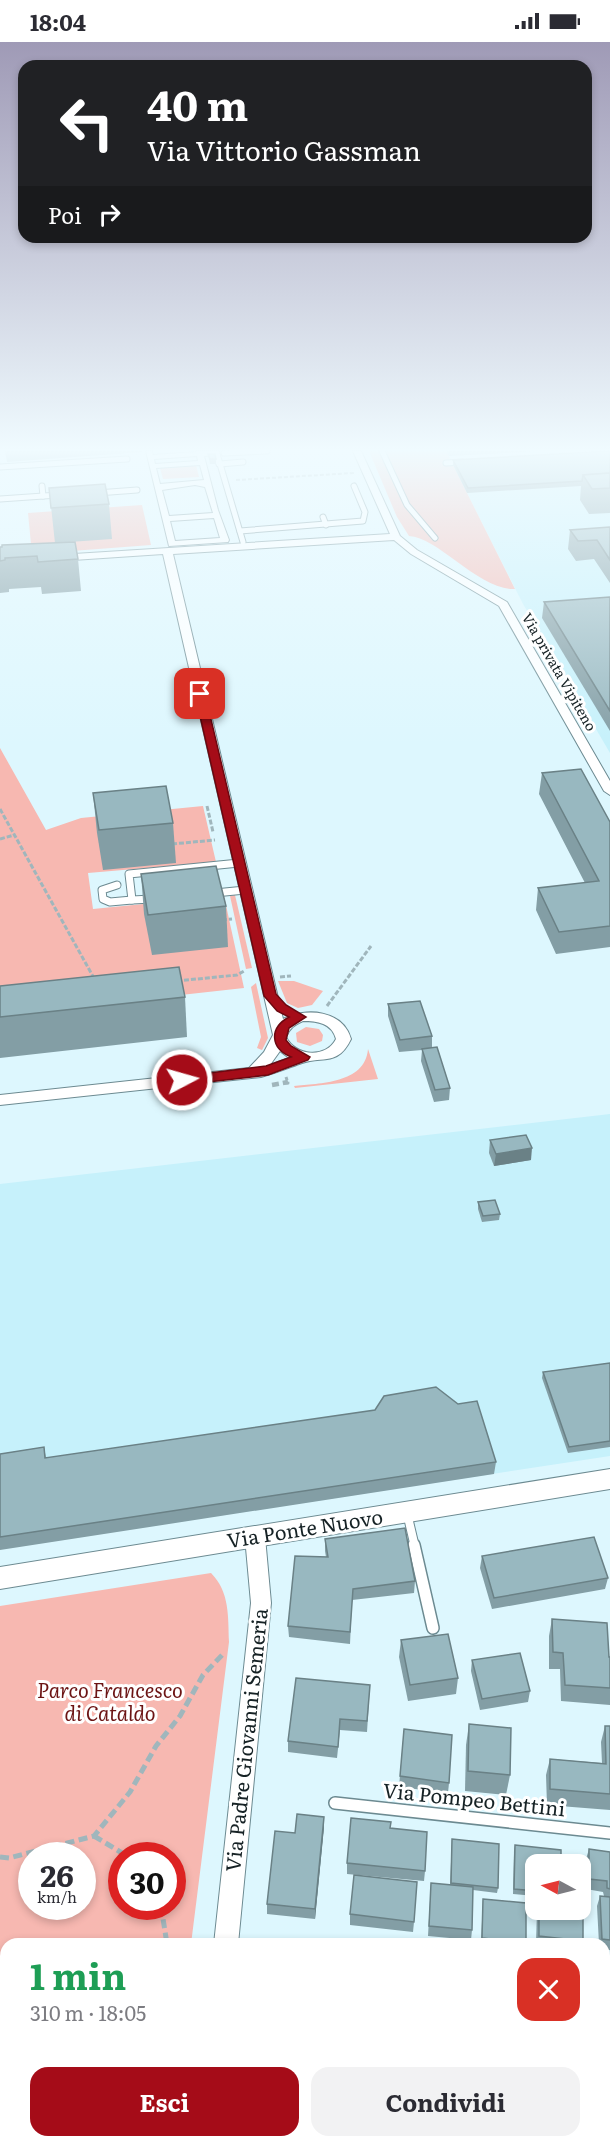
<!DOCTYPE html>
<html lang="it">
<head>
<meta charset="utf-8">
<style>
  body { margin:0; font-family:Literata,serif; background:#f2f2f3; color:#2b2b33; height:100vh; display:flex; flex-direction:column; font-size:22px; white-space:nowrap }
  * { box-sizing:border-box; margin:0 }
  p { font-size:20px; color:#7c7c81 }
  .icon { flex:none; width:33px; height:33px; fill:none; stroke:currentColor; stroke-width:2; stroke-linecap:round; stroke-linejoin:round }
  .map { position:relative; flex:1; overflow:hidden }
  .sheet { position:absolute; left:0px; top:1896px; width:610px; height:210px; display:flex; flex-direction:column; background:#fff; border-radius:18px 18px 0 0; box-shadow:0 3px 9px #0003 }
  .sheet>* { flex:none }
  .banner { position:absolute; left:18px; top:18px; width:574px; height:183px; border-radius:18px; box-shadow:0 3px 9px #0003; background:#202124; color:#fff; overflow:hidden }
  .needle { width:39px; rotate:277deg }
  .tools { position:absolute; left:525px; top:1812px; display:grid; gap:12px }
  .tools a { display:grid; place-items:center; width:66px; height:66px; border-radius:12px; background:#fff; box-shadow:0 3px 9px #0003; font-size:30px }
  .speed { position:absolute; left:18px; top:1800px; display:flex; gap:12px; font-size:30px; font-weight:700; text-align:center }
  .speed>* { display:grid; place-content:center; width:78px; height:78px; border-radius:50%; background:#fff; box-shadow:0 3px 9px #0003; line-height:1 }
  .speed small { font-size:15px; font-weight:400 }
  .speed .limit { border:9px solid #d22; background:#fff; color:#111 }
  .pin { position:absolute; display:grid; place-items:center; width:51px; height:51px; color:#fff; margin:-26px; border-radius:12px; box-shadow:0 3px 9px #0006 }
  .me { position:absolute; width:66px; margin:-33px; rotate:84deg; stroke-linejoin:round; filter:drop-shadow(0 0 4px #0008) }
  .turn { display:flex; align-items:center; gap:21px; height:126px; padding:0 30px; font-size:27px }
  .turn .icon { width:78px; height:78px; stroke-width:2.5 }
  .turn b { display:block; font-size:42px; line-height:51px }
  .then { display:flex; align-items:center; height:57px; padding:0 30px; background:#0003; gap:12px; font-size:22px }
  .round { display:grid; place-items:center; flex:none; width:63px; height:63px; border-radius:18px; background:#f2f2f3 }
  .head { display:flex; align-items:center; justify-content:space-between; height:102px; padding:0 30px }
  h1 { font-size:36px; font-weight:700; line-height:45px; color:#1e9e55 }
  .action { display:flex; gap:12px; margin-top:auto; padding:12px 30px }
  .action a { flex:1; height:69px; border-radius:18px; background:#a50c18; color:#fff; font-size:24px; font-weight:700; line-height:69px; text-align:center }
  .action a+a { background:#f2f2f3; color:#2b2b33 }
  .status { display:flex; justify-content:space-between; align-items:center; height:42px; padding:0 30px; background:#fff; direction:ltr }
  .status svg { height:16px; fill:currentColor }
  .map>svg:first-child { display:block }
  .built { fill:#c6f1fb }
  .green { fill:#f7b8b1; fill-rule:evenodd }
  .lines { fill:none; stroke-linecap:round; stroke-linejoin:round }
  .service-far3-casing { stroke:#6c8a91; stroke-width:7 }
  .service-far2-casing { stroke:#6c8a91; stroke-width:9 }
  .service-far1-casing { stroke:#6c8a91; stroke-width:10 }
  .service-casing { stroke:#6c8a91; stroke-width:14 }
  .pedestrian-casing { stroke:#6c8a91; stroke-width:2 }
  .minor-casing { stroke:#6c8a91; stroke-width:2 }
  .tertiary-casing { stroke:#6c8a91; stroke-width:2 }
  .path-far3 { stroke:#a0b6bc; stroke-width:2; stroke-dasharray:4 2; stroke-linecap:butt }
  .path-far2 { stroke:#a0b6bc; stroke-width:3; stroke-dasharray:5 2; stroke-linecap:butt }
  .path-far1 { stroke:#a0b6bc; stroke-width:4.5; stroke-dasharray:7 4; stroke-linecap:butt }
  .path { stroke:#a0b6bc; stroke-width:5; stroke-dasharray:9 4.5; stroke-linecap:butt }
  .service-far3 { stroke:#fff; stroke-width:5 }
  .service-far2 { stroke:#fff; stroke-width:7 }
  .service-far1 { stroke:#fff; stroke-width:8 }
  .service { stroke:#fff; stroke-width:11 }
  .pedestrian { fill:#fff; fill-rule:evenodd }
  .minor { fill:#fff; fill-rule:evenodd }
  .tertiary { fill:#fff; fill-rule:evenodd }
  .wall { fill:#839ea5 }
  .shaded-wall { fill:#6a8186 }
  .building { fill:#98b8c0; stroke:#6a8186; stroke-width:1.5 }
  .route { fill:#a50c18; stroke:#6b0810; stroke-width:1.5 }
  .labels { text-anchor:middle; stroke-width:6; stroke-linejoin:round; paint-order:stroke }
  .far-street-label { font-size:14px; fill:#162225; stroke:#fff }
  .near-street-label { font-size:20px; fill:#162225; stroke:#fff }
  .near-park-label { font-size:20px; font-style:italic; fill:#6c1414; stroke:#fff }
</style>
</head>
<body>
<div class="status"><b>18:04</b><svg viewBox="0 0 49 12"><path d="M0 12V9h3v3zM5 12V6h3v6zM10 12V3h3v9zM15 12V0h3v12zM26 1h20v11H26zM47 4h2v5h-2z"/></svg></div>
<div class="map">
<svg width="610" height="2106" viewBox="0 0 610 2106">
  <rect width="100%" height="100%" fill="#ddf7fe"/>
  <g class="built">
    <path d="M610,413v298l-87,-149 -70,-139z"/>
    <path d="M610,1072v342l-610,93v-365z"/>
  </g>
  <g class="green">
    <path d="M369,409h77l69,138c-35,2 -77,-52 -106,-53l-12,-19z"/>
    <path d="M196,423l3,12 -36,2 -3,-11z"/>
    <path d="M142,463l9,40 -119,9 -4,-41z"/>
    <path d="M0,706l46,82 35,-12 122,-12 13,56 -128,11 5,36 131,-13 20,92 -244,27z"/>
    <path d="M235,853l17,73 -6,1 -16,-73z"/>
    <path d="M278,939h16l29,10 -11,14 -14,3 -11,-5z"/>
    <path d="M256,941l12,55 -6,12 -5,-2 4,-11 -10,-50z"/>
    <path d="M306,985l13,2 4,6 -1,6 -12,5 -13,-4 -1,-9z"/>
    <path d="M368,1007l10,30 -83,9 -1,-2c25,-3 71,-2 74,-37z"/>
    <path d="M211,1531c19,19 17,44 18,69l-38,302h-185v198h160v6h-166v-542zM32,1814h50v50h-50zM122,1814h50v50h-50z"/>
  </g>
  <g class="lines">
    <defs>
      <g id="service-far3">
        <path d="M382,409l25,54 28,33"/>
        <path d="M224,411l43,-2"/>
        <path d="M243,420l-23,2 23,78"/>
        <path d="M446,421l16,-1"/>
        <path d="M0,425l127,-8"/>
        <path d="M42,444l1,10"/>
        <path d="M97,451l40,-3"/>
        <path d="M0,457l58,-4"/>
        <path d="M323,475l3,8"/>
        <path d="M240,489l123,-10 2,-9 -11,-26"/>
      </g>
      <g id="service-far2">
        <path d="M117,843l-15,5 1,9 7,3 22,-2"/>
        <path d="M215,851l30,-3"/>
        <path d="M152,857l-20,1 -3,-26 110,-11"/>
      </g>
      <path id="service-far1" d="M407,1471l8,34"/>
      <g id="service">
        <path d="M414,1503l19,83"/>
        <path d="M335,1761l275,30"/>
        <path d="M511,2100l56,6"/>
      </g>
      <path id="pedestrian" d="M146,409h6l1,4 43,-3v-1h23l4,15h-6l-4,-11 -9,1 14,54 11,30 -1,2 -59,4zM197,414l1,5 -43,3 -1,-5zM200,423l4,15 -44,4 -4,-16zM195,443l10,2 8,26 -44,3 -7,-26zM214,476l6,20 -45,3 -5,-20z"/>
      <g id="minor">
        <path d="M353,409h8l39,85 17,14 90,52 103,179v14l-6,-4 -105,-185 -88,-52 -17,-14 -221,14 110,465c23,-12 60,-9 68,20 -13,27 -27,17 -49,24 -14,5 -26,10 -41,14l-261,28v-10l249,-27 15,-16 9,-17 -110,-481 -105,7 -5,-3 5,-3 332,-21zM303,979c14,0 29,2 33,18 -10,20 -41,17 -50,-2 4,-9 8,-12 17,-16zM280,1009l9,7 -19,7z"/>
        <path d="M255,1487l7,2 3,6 6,66 -33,341h-24l37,-341 -6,-66 3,-6z"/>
        <rect x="604" y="1929" width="6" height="24"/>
        <path d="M193,2100h26l-1,6h-26z"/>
      </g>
      <path id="tertiary" d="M610,1427v20l-610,100v-22z"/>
    </defs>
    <use href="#service-far3" class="service-far3-casing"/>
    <use href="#service-far2" class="service-far2-casing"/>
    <use href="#service-far1" class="service-far1-casing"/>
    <use href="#service" class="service-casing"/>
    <use href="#pedestrian" class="pedestrian-casing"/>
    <use href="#minor" class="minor-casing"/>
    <use href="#tertiary" class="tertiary-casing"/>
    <path class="path-far3" d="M236,438l118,-7"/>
    <g class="path-far2">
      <path d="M207,764l6,26"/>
      <path d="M0,767l95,171"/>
      <path d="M0,797l14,-4"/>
      <path d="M172,802l43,-4"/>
      <path d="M222,878l10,-1"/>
      <path d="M280,935l11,-1"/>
      <path d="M177,939l60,-6 7,-4"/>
      <path d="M327,964l44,-60"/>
      <path d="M284,1041h4l-2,-6"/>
    </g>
    <path class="path-far1" d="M272,1043l16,-3"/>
    <g class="path">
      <path d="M94,1794l33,20"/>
      <path d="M0,1815l9,1 85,-22 36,-44 26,-46 24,-30 23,-41 22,-23"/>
      <path d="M161,1864l6,38"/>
      <path d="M111,2100v6"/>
    </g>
    <use href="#service-far3" class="service-far3"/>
    <use href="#service-far2" class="service-far2"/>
    <use href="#service-far1" class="service-far1"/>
    <use href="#service" class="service"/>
    <use href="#pedestrian" class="pedestrian"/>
    <use href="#minor" class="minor"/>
    <use href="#tertiary" class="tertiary"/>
  </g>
  <g class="wall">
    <path d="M5,409h137v1l-135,10z"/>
    <path d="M446,409h95l-92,5z"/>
    <path d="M610,409v62l-21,1 -9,-14 1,-14 -114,7 -14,-28v-5z"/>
    <path d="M208,412l8,5v5h-6z"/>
    <path d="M49,446l60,16 3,35 -57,4 23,16 3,32 -39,3 -1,-7 -32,2v3l-9,1v-46l55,-4z"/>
    <path d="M610,485v56l-16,-24 -18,2 -8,-12 2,-19z"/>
    <path d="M610,555v134l-68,-113 2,-16z"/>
    <path d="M542,731l68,49v125l-54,7 -20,-44 2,-22 47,-5 -46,-89z"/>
    <path d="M93,751l80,30 3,40 -73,7 -6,-37z"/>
    <path d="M141,832l85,32 2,41 -76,8 -8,-41z"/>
    <path d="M0,944l185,11 2,40 -187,21z"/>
    <path d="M388,962l44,32v12l18,40 -1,12 -15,2 -13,-41 1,-11 -23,2 -11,-36z"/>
    <path d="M490,1098l41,20 -37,6 -5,-13z"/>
    <path d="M478,1160l22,12 -1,6 -17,2 -4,-13z"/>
    <path d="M610,1321v84l-42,6 -26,-75 1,-6z"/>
    <path d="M44,1405l2,11 450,4 -2,12 -494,76v-96z"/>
    <path d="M325,1497l90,42 -1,12 -62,7 -2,44 -61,-7 -1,-11 38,-69 -1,-6z"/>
    <path d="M482,1514l126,22 -3,11 -113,20 -12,-41z"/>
    <path d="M552,1577l58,38v48l-49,-4 -1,-32h-11v-33z"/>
    <path d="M401,1598l57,38 -2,16 -48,7 -9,-44z"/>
    <path d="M472,1618l58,31 -2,11 -48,8 -9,-39z"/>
    <path d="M370,1643l-3,47 -27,-2 -3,28 -49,-6v-11z"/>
    <path d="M469,1682l41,51 -4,20 -41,-4 1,-46z"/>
    <path d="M605,1684h5v84l-63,-5 -1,-30 4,-16 52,4 -1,-21z"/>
    <path d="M404,1687l45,54 -1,10 -49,-6z"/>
    <path d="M324,1785l-9,92 -48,-5v-10z"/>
    <path d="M390,1786l35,43 -1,10 -77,-7v-11z"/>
    <path d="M452,1797l46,49 -1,5 -24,-3 -1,40 -1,10 -43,-4 3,-53 19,2z"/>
    <path d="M515,1803l21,19v32l-23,-2 1,-44z"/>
    <path d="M589,1807l21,3v98h-6v-6h-5l-2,-38 3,-10h4l-1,-4 -17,-3v-30z"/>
    <path d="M483,1857l43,4v41l-45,-1z"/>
    <path d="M537,1868h43l3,31 -1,3h-46z"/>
    <path d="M350,1872l64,8 -1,10 -63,-7z"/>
    <path d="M604,1969l6,1v96h-4l-2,-25z"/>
  </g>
  <g class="shaded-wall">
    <path d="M532,1106l-1,12 -37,6 2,-12z"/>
    <path d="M324,1775v10l-9,92v-10z"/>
  </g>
  <g class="building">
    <path d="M610,409v22l-27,2 -1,6 -114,7 -15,-28z"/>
    <path d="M208,412h7l1,5h-6z"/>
    <path d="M610,431v15l-18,1 -9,-14z"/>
    <path d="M105,442l4,20 -58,4 -2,-20z"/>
    <path d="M610,485v33l-13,-20 -19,1 -8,-11z"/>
    <path d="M75,500l3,17 -40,3 -1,-6 -32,2v2l-5,1v-14h2v-2z"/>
    <path d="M610,555v114l-66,-109z"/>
    <path d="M581,727l29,53v104l-51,6 -21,-44 61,-7 -57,-108z"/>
    <path d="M166,744l7,37 -74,7 -6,-37z"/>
    <path d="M216,824l10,40 -78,9 -7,-41z"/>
    <path d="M179,925l6,30 -185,20v-31z"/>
    <path d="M420,959l12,35 -32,4 -12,-36z"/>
    <path d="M437,1005l13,41 -15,2 -13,-41z"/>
    <path d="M526,1093l6,13 -36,6 -6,-14z"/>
    <path d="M495,1158l5,14 -17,2 -5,-14z"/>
    <path d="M610,1321v78l-41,6 -26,-75z"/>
    <path d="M436,1345l22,17 19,-3 19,61 -496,75v-83l44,-7 1,11 330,-48 9,-14z"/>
    <path d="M405,1486l10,53 -62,8 -3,43 -62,-6 7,-70 33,1 -3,-18z"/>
    <path d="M594,1495l14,41 -114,20 -12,-42z"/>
    <path d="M552,1577l55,4 2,34h1v31l-45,-3 -2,-32 -10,-1z"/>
    <path d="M448,1592l10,44 -48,7 -9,-45z"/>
    <path d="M520,1611l10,38 -48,8 -10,-39z"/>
    <path d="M296,1636l74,7 -3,36 -27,-2 -2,28 -50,-6z"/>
    <path d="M469,1682l42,4 -1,47 -42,-4z"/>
    <path d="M605,1684h5v68l-60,-5v-30l56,5z"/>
    <path d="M404,1687l48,6 -3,48 -49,-7z"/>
    <path d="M297,1772l27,3 -9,92 -48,-5 8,-73 20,2z"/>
    <path d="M351,1776l40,4 -1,6 37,4 -2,39 -78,-8z"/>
    <path d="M452,1797l47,5 -1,44 -47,-5z"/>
    <path d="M515,1803l46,5v14h-25v27l-22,-2z"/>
    <path d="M589,1807l21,3v37l-3,-1v-7l-18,-2z"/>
    <path d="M354,1833l63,7 -3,40 -64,-8z"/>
    <path d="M431,1841l42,4 -1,43 -43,-4z"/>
    <path d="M600,1854l10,1v43l-8,-1z"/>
    <path d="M483,1857l43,4v40l-44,-5z"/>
    <path d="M580,1865l3,1v33l-44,-5v-26h41z"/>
    <path d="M604,1969l6,1v92h-3l-3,-66z"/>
    <path d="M255,2100h32l-1,6h-32z"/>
  </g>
  <linearGradient id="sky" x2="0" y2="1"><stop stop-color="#9f9ab6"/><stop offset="0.58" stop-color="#f0fbff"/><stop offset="1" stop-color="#f0fbff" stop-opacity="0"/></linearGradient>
  <rect width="610" height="703" fill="url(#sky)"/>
  <path class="route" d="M200,649l5,3 71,300 10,11 20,12 -17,11 -3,12 5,6 19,11 -2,3 -40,15 -86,10 -7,-5 2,-3 89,-11 25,-9c-21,-9 -22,-29 -2,-40l-12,-6 -13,-15 -69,-302z"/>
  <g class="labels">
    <g class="far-street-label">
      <text transform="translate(559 630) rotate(60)" y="5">Via privata Vipiteno</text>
    </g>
    <g class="near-street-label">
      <text transform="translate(305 1487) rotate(-9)" y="7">Via Ponte Nuovo</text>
      <text transform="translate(247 1698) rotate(-84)" y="7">Via Padre Giovanni Semeria</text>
      <text transform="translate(474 1758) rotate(6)" y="7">Via Pompeo Bettini</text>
    </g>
    <g class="near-park-label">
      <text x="110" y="1656">Parco Francesco<tspan x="110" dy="23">di Cataldo</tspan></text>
    </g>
  </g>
</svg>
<div class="tools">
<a><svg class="needle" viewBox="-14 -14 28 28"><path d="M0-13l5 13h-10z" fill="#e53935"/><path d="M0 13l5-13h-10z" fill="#7c7c81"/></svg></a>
</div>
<div class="speed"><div>26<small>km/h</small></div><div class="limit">30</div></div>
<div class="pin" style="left:200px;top:652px;background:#d93025"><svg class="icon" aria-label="arrive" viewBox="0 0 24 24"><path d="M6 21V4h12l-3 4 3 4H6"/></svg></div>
<svg class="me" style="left:182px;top:1038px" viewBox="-20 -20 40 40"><circle r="17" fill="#a50c18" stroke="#fff" stroke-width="3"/><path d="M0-11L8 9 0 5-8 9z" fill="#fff"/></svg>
<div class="banner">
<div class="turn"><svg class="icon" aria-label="left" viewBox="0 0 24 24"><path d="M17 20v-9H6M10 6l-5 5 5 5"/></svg><div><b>40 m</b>Via Vittorio Gassman</div></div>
<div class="then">Poi<svg class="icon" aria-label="right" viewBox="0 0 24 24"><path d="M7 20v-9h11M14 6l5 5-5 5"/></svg></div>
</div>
<section class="sheet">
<div class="head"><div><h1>1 min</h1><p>310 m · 18:05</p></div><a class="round" style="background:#d93025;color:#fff"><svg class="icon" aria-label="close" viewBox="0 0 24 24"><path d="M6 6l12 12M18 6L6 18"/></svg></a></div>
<div class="action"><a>Esci</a><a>Condividi</a></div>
</section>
</div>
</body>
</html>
